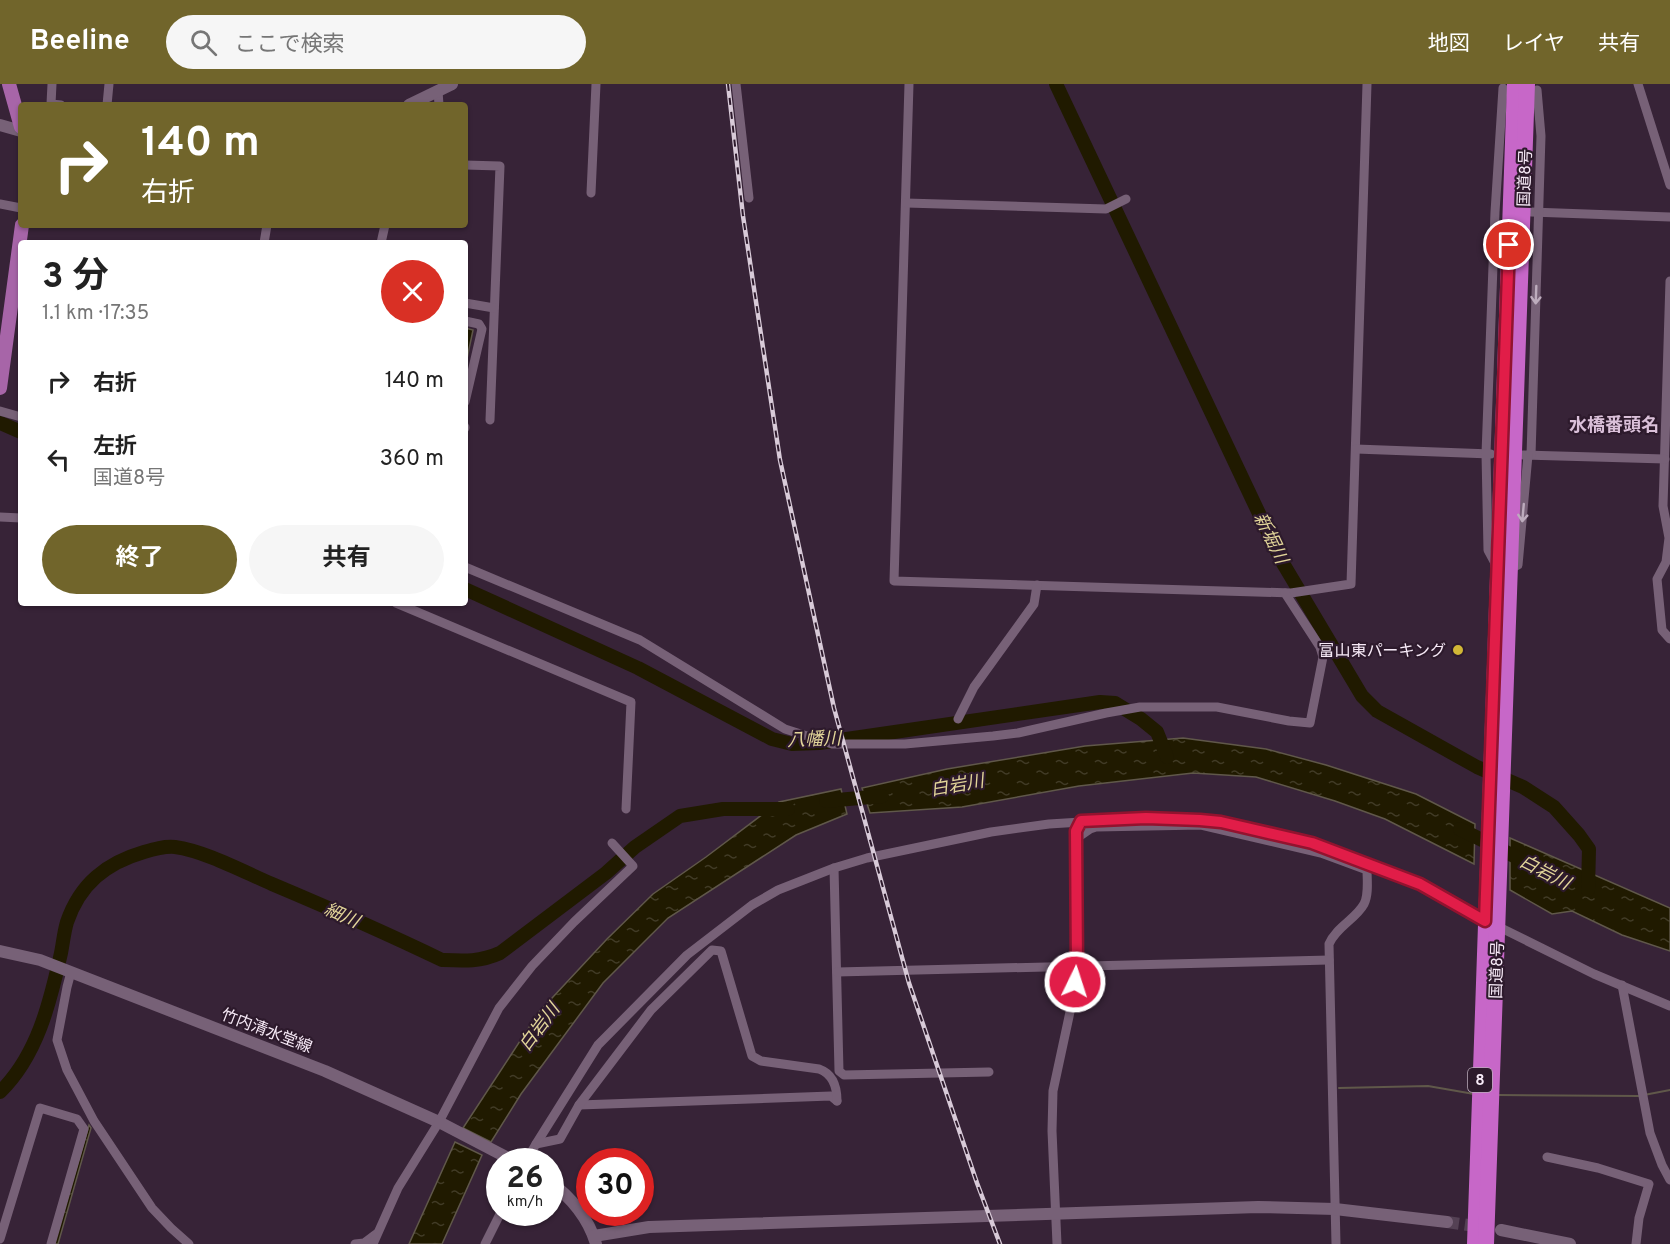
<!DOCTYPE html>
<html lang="ja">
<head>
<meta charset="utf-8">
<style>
  body { margin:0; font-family:Overpass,"Noto Sans JP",sans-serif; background:#f6f6f6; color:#222; height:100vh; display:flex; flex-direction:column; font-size:22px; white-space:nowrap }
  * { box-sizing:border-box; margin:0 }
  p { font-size:20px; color:#767676 }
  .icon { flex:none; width:33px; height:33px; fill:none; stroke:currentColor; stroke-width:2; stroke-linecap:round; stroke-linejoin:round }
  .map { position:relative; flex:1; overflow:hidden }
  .details { position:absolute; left:18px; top:156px; width:450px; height:366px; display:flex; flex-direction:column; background:#fff; border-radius:6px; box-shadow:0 2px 4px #0004 }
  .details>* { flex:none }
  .banner { position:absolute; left:18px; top:18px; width:450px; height:126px; border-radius:6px; box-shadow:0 2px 4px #0004; background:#71652b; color:#fff; overflow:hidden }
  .speed { position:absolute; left:486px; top:1064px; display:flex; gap:12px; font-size:30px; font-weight:700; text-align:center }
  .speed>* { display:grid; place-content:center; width:78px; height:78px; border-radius:50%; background:#fff; box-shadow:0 2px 4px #0004; line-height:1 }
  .speed small { font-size:15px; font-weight:400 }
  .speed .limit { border:9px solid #d22; background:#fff; color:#111 }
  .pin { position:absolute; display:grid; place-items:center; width:51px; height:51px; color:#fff; margin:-26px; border:3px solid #fff; border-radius:50%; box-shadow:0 2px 6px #0007 }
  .me { position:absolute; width:66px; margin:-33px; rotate:4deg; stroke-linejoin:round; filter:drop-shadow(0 0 4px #0008) }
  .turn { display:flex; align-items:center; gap:21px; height:126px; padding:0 24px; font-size:27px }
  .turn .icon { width:78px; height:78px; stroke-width:2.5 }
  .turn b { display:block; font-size:42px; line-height:51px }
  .round { display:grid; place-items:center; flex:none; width:63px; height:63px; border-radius:32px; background:#f6f6f6 }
  .headline { display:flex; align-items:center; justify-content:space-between; height:102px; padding:0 24px }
  h1 { font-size:36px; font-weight:700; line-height:45px }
  .cta { display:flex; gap:12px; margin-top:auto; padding:12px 24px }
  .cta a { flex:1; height:69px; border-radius:36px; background:#71652b; color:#fff; font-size:24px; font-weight:700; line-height:69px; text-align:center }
  .cta a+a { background:#f6f6f6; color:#222 }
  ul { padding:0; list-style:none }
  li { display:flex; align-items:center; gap:18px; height:78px; padding:0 24px }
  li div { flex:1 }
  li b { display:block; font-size:22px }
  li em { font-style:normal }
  header { display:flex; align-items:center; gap:36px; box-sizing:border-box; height:84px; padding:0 30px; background:#71652b; color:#fff }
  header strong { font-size:28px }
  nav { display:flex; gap:33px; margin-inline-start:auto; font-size:21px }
  .search { width:420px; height:54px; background:#f6f6f6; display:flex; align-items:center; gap:15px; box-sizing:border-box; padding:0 21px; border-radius:33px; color:#767676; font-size:22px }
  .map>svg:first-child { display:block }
  .water { fill:url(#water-ripples); stroke:#60584a; stroke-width:1.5 }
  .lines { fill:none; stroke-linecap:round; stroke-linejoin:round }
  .stream { stroke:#60584a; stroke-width:2 }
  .river { stroke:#201a00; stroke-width:14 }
  .secondary-tunnel { stroke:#544154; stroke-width:12; stroke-dasharray:12 6; stroke-linecap:butt }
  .street { stroke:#776177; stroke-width:9 }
  .secondary { stroke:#776177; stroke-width:12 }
  .primary { stroke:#a765a8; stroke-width:14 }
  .highway { stroke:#c767c8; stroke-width:16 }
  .rail-casing { stroke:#d8cad8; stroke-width:4.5 }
  .rail { stroke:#2d1a2c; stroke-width:2; stroke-dasharray:7; stroke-linecap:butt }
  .oneway { stroke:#bdacbd }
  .route-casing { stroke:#92132f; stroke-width:15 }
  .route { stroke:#e11d48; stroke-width:10 }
  .poi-dot { fill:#d1b736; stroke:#2d1a2c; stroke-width:2 }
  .labels { text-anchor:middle; stroke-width:4.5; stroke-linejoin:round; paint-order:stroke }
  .shield { fill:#2d1a2c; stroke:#baacba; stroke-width:1.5 }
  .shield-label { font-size:15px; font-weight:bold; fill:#f7eaf7 }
  .street-label { font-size:16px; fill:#f7eaf7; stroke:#2d1a2c }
  .poi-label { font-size:16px; fill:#f7eaf7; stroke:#2d1a2c; text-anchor:end }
  .neighbourhood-label { font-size:18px; font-weight:bold; fill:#dac0d9; stroke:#2d1a2c }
  .water-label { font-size:18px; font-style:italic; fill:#e2d599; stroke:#2d1a2c }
</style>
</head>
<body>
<header>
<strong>Beeline</strong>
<div class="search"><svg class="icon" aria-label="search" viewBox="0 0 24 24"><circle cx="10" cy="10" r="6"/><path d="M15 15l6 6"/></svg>ここで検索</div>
<nav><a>地図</a><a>レイヤ</a><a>共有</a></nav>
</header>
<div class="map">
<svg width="1670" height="1160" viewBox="0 0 1670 1160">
  <defs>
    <pattern id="water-ripples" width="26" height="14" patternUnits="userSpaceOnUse" patternTransform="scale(1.5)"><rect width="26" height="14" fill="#201a00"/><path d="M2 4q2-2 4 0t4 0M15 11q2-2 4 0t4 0" fill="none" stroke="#413b26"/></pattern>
  </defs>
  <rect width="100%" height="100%" fill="#372337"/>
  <g class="water">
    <path d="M465,244l8,2 -8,38z"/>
    <path d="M1183,654l83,11 60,16 90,29 59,30 -1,40 -89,-45 -50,-18 -79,-24 -63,-4 -114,13 -117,21 -92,6 -8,-25 85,-19 138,-23z"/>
    <path d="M841,705l6,25 -51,21 -128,83 -65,65 -82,111 -30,48 -28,-14 76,-116 68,-73 46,-45 53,-37 73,-55z"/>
    <path d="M1510,754l160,70v43l-48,-16 -50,-24 -20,3 -42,-24z"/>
    <path d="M89,1041l2,3 -33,116h-4z"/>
    <path d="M455,1058l27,13 -40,89h-33z"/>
  </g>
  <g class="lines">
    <g class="stream">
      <path d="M1339,1004l89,-2 46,8"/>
      <path d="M1497,1011l142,1"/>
      <path d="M1644,1011l26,-5"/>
    </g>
    <g class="river">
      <path d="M1056,0l225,476 81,136 15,15 100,56 46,20 31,20 25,28 10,14 -1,41"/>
      <path d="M0,339l21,9"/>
      <path d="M465,505l173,79 134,71 20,5 27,-1 281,-41 15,1 26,16 16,13 10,25"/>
      <path d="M826,717l56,-5"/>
      <path d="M1460,745l66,33"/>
      <path d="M0,1008c37,-36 50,-89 61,-139 2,-10 3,-21 6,-31 13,-38 39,-59 77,-70 10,-3 20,-6 31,-5 30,4 69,25 97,37 57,24 114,49 170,76 22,1 38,2 58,-7l106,-80 29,-26 45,-31 43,-7h65"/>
    </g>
    <path class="secondary-tunnel" d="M1447,1138l35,5"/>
    <g class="street">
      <path d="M52,0l-1,20 10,1"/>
      <path d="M736,0l13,114"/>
      <path d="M909,0l-15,497 397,12 60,-9 16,-500"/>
      <path d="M1638,0l32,101"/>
      <path d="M438,7l1,14"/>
      <path d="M107,21l2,-21"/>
      <path d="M465,81l35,1 -10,254"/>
      <path d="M591,109l5,-109"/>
      <path d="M906,119l200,6 20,-10"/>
      <path d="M0,120l21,4"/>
      <path d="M1531,128l139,5"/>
      <path d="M264,159l3,-18"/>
      <path d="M381,159l4,-18"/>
      <path d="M1670,197l-7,225 6,32 -3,24 -9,17 5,51 8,9"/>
      <path d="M465,219l29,5"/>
      <path d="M465,237l14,3 3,5 -17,73"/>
      <path d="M0,327l21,6"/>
      <path d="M465,343v1"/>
      <path d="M1356,365l135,5"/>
      <path d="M1523,371l142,4"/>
      <path d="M1531,371l10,-319 -4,-46"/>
      <path d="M0,433l21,1"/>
      <path d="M1495,479l-7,-13 -2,-96 9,-242 8,-124"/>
      <path d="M465,483l175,73 145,89 47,15h73l88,-8 25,-3 88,-20 34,-6h77l72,14 21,2 13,-66 -3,-10 -35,-54"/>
      <path d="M1510,485l8,-4 10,-110"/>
      <path d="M396,519l235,99 -5,107"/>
      <path d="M958,635l16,-32 60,-83 3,-19"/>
      <path d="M1077,754l13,-9 6,-2 105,-2 120,28 46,17c0,9 2,25 -3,34 -8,15 -28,23 -35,40l7,300"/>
      <path d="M834,784l5,203 5,4 145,-3"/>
      <path d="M1497,842l97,48 76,32"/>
      <path d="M71,888l-4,15 -10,53 10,30 27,51 58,87 19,20 18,16"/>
      <path d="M837,888l492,-12"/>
      <path d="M1622,901l28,148 12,32 8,15"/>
      <path d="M579,1021l252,-9 6,5"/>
      <path d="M536,1060l62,-99 89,-90 65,-50 26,-15 56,-22 33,-10 124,-26 58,-8 97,-6h33l42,4 91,21 24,8 85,33 64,37"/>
      <path d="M1547,1073l51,11 51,16 -10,34 -3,26"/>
      <path d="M526,1077l10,-17 24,-5 19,-34 72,-95 61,-60 9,1 31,105 9,5 58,8c14,5 18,18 18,32"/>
      <path d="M0,1155l40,-131 37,11 7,10 -33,115"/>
      <path d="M355,1160l9,-1 12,-9"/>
      <path d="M373,1160l25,-56 41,-66 60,-114 33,-42 42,-44 59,-56 -21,-23"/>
      <path d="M485,1160l16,-32"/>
      <path d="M1057,1160l-5,-113 1,-40 20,-93 4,-31 -1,-136 5,-10"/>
    </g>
    <g class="secondary">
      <path d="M409,21l43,-21"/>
      <path d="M0,41l21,6"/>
      <path d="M0,867l40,9 285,111 114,51 75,39"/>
      <path d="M550,1098c21,15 39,37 46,62"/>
      <path d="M1501,1146l69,14"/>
      <path d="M594,1152l55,-9 609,-20 77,2 112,13"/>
    </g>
    <g class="primary">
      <path d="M9,0l12,43"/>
      <path d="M0,304l22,-163"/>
    </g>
    <g class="highway">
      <path d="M1475,1160l40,-1160"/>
      <path d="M1486,1160l41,-1160"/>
    </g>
    <defs>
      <path id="rail" d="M728,0l15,132 37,244 54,248 75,275 68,200 23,61"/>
    </defs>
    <use href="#rail" class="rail-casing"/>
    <use href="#rail" class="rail"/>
  </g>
  <defs><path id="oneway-shaft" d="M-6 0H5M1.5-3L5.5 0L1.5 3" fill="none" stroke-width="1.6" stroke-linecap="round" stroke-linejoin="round" transform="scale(1.5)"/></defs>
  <g class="oneway">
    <use href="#oneway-shaft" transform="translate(1536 211) rotate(92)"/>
    <use href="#oneway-shaft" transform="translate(1523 429) rotate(95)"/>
  </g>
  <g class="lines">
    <defs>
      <path id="route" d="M1075,898l2,-16 -1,-135 5,-10 65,-3 54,2 21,2 91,21 108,41 65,37 24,-676"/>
    </defs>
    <use href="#route" class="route-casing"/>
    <use href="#route" class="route"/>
  </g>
  <circle class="poi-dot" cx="1458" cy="566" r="6"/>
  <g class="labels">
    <rect class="shield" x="1468" y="984" width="24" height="24" rx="4.5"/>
    <g class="shield-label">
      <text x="1480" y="1001">8</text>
    </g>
    <g class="street-label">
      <text transform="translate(1524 94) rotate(-88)" y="6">国道8号</text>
      <text transform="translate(1496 886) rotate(-88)" y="6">国道8号</text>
      <text transform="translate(267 946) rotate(21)" y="6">竹内清水堂線</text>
    </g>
    <g class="poi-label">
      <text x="1446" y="572">富山東パーキング</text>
    </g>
    <g class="neighbourhood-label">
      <text x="1614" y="347">水橋番頭名</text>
    </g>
    <g class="water-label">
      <text transform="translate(1271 454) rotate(64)" y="6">新堀川</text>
      <text transform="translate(814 655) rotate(-2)" y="6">八幡川</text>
      <text transform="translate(957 701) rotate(-10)" y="6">白岩川</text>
      <text transform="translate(1545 788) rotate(27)" y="6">白岩川</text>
      <text transform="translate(342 831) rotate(24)" y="6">細川</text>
      <text transform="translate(539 943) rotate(-53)" y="6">白岩川</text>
    </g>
  </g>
</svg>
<div class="speed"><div>26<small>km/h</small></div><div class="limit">30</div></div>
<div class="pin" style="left:1509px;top:161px;background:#d93025"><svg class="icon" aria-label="arrive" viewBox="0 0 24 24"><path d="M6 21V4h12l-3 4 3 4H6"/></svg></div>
<svg class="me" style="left:1075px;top:898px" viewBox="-20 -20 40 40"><circle r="17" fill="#e11d48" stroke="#fff" stroke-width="3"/><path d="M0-11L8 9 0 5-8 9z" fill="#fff"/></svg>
<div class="banner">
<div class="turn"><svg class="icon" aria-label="right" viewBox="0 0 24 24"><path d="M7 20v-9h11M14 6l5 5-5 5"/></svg><div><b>140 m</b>右折</div></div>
</div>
<section class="details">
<div class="headline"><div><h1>3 分</h1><p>1.1 km · 17:35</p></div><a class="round" style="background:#d93025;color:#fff"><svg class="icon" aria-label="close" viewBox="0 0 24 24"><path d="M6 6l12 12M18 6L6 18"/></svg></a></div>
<ul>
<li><svg class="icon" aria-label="right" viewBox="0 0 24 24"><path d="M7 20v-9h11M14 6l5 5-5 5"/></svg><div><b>右折</b></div><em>140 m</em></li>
<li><svg class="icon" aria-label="left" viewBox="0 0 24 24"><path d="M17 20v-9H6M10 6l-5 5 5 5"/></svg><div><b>左折</b><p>国道8号</p></div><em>360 m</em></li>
</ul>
<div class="cta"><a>終了</a><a>共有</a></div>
</section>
</div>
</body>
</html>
